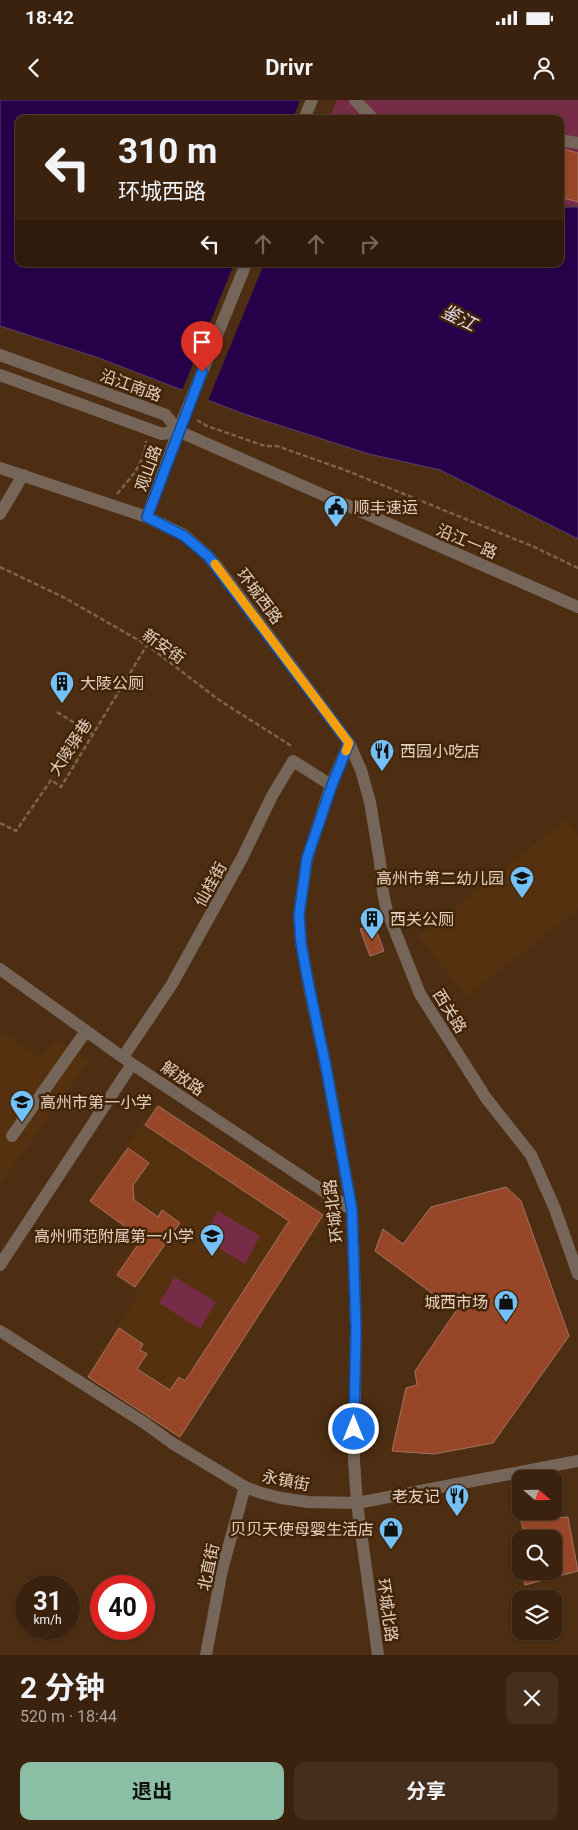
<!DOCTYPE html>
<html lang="zh">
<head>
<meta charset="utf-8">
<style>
  body { margin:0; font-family:Roboto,"Noto Sans SC",sans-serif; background:#452f1c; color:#f1f3f6; height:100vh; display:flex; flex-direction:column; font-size:19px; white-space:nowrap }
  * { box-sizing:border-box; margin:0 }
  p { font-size:16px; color:#aba49e }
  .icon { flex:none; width:28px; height:28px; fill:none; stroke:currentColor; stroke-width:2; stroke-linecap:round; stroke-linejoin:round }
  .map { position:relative; height:1555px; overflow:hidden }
  .panel { display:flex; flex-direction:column; background:#3a220e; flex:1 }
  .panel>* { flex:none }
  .hud { position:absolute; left:15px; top:15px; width:549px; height:152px; border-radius:10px; box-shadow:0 1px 4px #0004,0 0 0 1px #543f2e; background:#3a220e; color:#f1f3f6; overflow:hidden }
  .needle { width:32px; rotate:110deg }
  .tools { position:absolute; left:512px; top:1370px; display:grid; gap:10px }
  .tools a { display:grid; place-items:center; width:50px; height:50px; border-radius:10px; background:#3a220e; box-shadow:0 1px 4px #0004,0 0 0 1px #543f2e; font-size:25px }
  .speed { position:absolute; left:15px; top:1475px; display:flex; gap:10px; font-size:25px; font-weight:700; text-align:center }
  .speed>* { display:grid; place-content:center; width:65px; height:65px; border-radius:50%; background:#3a220e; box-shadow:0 1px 4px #0004,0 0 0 1px #543f2e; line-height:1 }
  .speed small { font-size:12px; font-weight:400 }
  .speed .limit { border:8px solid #d22; background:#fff; color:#111 }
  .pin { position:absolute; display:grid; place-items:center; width:42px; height:42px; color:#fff; margin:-51px -21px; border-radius:50% 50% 50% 0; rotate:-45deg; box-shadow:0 0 5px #0007 }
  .pin .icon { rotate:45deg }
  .me { position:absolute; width:55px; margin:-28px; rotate:0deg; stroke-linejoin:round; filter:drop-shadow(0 0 4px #0008) }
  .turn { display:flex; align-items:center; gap:18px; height:105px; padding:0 20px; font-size:22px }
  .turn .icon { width:65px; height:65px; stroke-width:2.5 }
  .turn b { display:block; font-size:35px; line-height:42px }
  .lanes { display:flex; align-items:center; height:48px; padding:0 20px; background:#0003; justify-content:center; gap:25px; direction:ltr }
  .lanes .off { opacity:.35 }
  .round { display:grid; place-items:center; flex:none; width:52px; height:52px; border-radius:10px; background:#452f1c }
  .overview { display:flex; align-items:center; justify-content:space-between; height:85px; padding:0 20px }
  h1 { font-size:30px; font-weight:700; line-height:38px }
  .primary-button { display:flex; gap:10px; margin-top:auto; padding:10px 20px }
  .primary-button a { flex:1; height:58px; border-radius:10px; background:#8abfa5; color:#111; font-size:20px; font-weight:700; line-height:58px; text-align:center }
  .primary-button a+a { background:#452f1c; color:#f1f3f6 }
  .status { display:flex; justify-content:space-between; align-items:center; height:35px; padding:0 25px; background:#3a220e; direction:ltr }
  .status svg { height:14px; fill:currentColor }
  header { display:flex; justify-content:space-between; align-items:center; height:65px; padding:0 20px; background:#3a220e; font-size:22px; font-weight:700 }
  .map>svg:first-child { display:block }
  .built { fill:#56310f }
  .green { fill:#762c47 }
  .water { fill:#260149; stroke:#5f3f6d }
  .pier { fill:#4d2e13 }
  .building { fill:#974628; stroke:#a17566 }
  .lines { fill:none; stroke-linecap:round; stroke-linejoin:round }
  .path { stroke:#7e624b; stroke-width:2.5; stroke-dasharray:5 2.5; stroke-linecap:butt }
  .minor { stroke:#76665a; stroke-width:12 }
  .route-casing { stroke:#114b97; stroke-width:12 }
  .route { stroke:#1a73e8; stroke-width:9 }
  .slow { stroke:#f59e0b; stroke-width:9 }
  .labels { text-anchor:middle; stroke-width:5; stroke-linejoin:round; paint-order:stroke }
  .street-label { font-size:16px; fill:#e3cfc0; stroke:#422407 }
  .poi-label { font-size:16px; fill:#e3cfc0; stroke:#422407; text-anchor:start }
  .water-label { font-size:18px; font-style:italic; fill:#e2dbf1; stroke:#422407 }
</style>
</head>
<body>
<div class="status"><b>18:42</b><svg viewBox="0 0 49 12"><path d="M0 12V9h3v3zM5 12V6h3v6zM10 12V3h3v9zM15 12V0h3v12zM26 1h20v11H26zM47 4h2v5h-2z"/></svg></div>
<header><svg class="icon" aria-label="back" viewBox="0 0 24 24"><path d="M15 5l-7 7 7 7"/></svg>Drivr<svg class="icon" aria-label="person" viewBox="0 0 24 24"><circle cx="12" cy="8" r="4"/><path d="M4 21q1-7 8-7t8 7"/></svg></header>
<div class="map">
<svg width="578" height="1555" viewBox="0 0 578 1555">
  <rect width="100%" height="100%" fill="#4d2e13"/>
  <g class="built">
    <path d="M566,719l12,15v75l-112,88 -47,-61z"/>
    <path d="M0,930l40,28 17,-19 32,22 -89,123z"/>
    <path d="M157,1003l170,111 -147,225 -95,-63 54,-82 -27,-18 27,-38 -52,-36z"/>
  </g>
  <g class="green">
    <path d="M337,0h241v106l-18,-1v-86h-223l-6,-5z"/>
    <path d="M218,1111l42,25 -15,28 -43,-26z"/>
    <path d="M175,1177l41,25 -16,27 -41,-26z"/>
  </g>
  <path class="water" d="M0,0h307l25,19h-313v145h541v-57h18v332l-138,-69 -71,-16 -125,-40 -145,-56 -99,-32z"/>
  <g class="pier">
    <path d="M300,0h11l15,11 -3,8h-30z"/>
    <path d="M234,164h30l-57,139 -26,-10z"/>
  </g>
  <g class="building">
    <path d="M563,49l15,4v49l-18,-5v-37z"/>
    <path d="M374,824l10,27 -14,5 -10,-27z"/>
    <path d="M158,1006l165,109 -143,222 -92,-60 31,-49 24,16 -3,6 7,4 -10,15 33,21 9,-13 6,4 104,-160 -144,-96z"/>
    <path d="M128,1048l21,15 -16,22 1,15 24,17 4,-7 18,13 -45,64 -18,-12 25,-36 -52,-38z"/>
    <path d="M506,1087l15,14 48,135 -76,107 -59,11 -42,-3 14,-63 11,-3 -2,-14 41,-60 -81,-60 8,-22 20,15 28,-37z"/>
    <path d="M518,1411h35l2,7 13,-1 10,54 -53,14 -4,-14h33v-32h-28z"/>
  </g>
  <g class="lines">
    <g class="path">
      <path d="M197,320l10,6 58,20h12l68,24 187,76 46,22"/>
      <path d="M117,394c14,-17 27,-29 29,-53"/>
      <path d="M0,467l65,31 82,47 72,55 74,47"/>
      <path d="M57,612l35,22"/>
      <path d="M0,723l16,8 35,-51 10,7 86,-142"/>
    </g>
    <g class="minor">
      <path d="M355,0l18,19"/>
      <path d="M304,19l8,-19"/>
      <path d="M560,40l18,3"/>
      <path d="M0,255l166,60 12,16 400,176"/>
      <path d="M0,275l162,59 16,-3"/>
      <path d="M0,368l147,49 37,18 24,21 11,13 130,174 12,27 9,32 10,60 3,31 4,18 33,83 66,104 45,57 24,54 23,65"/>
      <path d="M0,414l23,-39"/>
      <path d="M147,417l31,-86 68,-167"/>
      <path d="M349,643l-18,42 -24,74 -8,56 2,28 9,49 16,75 26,143 4,118 -2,133 3,42 21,152"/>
      <path d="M0,869l132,95 220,146"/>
      <path d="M123,957l49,-73 70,-126 30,-62 21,-35 38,24"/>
      <path d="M12,1036l74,-105"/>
      <path d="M0,1165l132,-201"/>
      <path d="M0,1231l146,93 26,19 73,44 16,6 20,5 27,4 49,1 221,-42"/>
      <path d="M206,1555l16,-85 23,-83"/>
    </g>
  </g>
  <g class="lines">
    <defs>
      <path id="route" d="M202,272l-55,145 37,19 24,20 141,187 -17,42 -25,73 -8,57 2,28 6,33 19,91 26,143 4,118 -2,101"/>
    </defs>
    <use href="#route" class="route-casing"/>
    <use href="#route" class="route"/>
    <path class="slow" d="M215,464l134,179 -3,8"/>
  </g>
  <defs>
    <symbol id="civic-pin" viewBox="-11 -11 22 30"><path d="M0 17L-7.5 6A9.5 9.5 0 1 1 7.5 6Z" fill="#73c1f6" stroke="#422407"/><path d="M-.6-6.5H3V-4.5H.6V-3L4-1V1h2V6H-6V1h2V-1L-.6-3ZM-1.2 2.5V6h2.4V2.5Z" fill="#111"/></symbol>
    <symbol id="building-pin" viewBox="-11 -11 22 30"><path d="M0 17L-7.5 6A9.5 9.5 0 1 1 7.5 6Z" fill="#73c1f6" stroke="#422407"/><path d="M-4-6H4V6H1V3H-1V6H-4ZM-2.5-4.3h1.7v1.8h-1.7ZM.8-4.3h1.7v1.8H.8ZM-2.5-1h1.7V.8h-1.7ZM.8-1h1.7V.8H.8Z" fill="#111"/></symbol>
    <symbol id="restaurant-pin" viewBox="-11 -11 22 30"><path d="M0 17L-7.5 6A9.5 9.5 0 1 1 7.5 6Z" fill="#73c1f6" stroke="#422407"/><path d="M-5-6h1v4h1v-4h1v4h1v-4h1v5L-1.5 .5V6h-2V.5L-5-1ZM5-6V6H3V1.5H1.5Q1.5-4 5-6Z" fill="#111"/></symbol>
    <symbol id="school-pin" viewBox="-11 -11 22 30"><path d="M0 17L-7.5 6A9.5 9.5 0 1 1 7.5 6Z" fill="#73c1f6" stroke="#422407"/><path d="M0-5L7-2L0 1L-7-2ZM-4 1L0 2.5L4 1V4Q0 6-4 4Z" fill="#111"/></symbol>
    <symbol id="shop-pin" viewBox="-11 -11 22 30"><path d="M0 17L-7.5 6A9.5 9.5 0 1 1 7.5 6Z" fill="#73c1f6" stroke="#422407"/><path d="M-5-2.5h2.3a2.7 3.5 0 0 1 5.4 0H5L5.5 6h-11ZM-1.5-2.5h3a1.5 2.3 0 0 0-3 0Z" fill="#111"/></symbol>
  </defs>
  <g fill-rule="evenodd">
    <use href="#civic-pin" x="322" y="393" width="28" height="38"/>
    <use href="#building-pin" x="48" y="569" width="28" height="38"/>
    <use href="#restaurant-pin" x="368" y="637" width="28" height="38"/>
    <use href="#school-pin" x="508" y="764" width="28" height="38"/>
    <use href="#building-pin" x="358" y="805" width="28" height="38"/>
    <use href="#school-pin" x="8" y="988" width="28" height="38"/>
    <use href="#school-pin" x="198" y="1122" width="28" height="38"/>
    <use href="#shop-pin" x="492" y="1188" width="28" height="38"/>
    <use href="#restaurant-pin" x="443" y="1382" width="28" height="38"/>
    <use href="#shop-pin" x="377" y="1415" width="28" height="38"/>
  </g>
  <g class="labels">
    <g class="street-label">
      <text transform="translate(131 285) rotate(20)" y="6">沿江南路</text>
      <text transform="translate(148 368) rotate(-70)" y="6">观山路</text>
      <text transform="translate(467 441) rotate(23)" y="6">沿江一路</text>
      <text transform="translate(260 496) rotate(53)" y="6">环城西路</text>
      <text transform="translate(164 546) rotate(35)" y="6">新安街</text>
      <text transform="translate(70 647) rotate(-57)" y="6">大陵驿巷</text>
      <text transform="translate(210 784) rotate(-61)" y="6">仙桂街</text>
      <text transform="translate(450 911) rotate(58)" y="6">西关路</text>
      <text transform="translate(183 978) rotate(34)" y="6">解放路</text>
      <text transform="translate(333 1111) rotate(-97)" y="6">环城北路</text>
      <text transform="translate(286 1380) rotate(11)" y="6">永镇街</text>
      <text transform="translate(208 1467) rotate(-78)" y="6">北直街</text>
      <text transform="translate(388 1510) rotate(82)" y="6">环城北路</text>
    </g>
    <g class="poi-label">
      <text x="354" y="413">顺丰速运</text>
      <text x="80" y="589">大陵公厕</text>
      <text x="400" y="657">西园小吃店</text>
      <text x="504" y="784" text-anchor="end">高州市第二幼儿园</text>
      <text x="390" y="825">西关公厕</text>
      <text x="40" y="1008">高州市第一小学</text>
      <text x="194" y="1142" text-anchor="end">高州师范附属第一小学</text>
      <text x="488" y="1208" text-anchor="end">城西市场</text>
      <text x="440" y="1402" text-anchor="end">老友记</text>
      <text x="374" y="1435" text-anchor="end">贝贝天使母婴生活店</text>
    </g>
    <g class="water-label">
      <text transform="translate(459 218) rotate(26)" y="6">鉴江</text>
    </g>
  </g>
</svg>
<div class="tools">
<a><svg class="needle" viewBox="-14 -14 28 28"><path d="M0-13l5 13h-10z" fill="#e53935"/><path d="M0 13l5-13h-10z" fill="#aba49e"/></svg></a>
<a><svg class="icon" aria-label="search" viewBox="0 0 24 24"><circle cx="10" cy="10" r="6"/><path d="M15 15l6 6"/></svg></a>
<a><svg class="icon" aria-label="layers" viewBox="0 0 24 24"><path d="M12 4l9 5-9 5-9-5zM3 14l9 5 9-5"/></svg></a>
</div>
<div class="speed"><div>31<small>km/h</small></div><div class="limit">40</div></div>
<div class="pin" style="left:202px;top:272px;background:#d93025"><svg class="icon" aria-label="arrive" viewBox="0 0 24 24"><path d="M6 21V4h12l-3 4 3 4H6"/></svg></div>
<svg class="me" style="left:354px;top:1329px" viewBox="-20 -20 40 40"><circle r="17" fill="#1a73e8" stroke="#fff" stroke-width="3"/><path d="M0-11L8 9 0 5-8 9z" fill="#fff"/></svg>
<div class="hud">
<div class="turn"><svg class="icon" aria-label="left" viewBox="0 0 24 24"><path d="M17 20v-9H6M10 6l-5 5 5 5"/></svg><div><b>310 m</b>环城西路</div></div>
<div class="lanes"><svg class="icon" aria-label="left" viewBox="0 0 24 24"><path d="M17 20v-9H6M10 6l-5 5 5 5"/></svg><svg class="icon off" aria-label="ahead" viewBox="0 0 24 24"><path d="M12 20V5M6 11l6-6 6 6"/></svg><svg class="icon off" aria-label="ahead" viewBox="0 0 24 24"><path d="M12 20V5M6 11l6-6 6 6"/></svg><svg class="icon off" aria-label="right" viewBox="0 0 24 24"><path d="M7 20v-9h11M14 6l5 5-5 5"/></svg></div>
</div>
</div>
<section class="panel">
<div class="overview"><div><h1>2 分钟</h1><p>520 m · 18:44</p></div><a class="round"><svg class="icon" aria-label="close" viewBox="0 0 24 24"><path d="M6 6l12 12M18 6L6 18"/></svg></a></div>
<div class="primary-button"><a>退出</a><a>分享</a></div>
</section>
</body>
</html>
